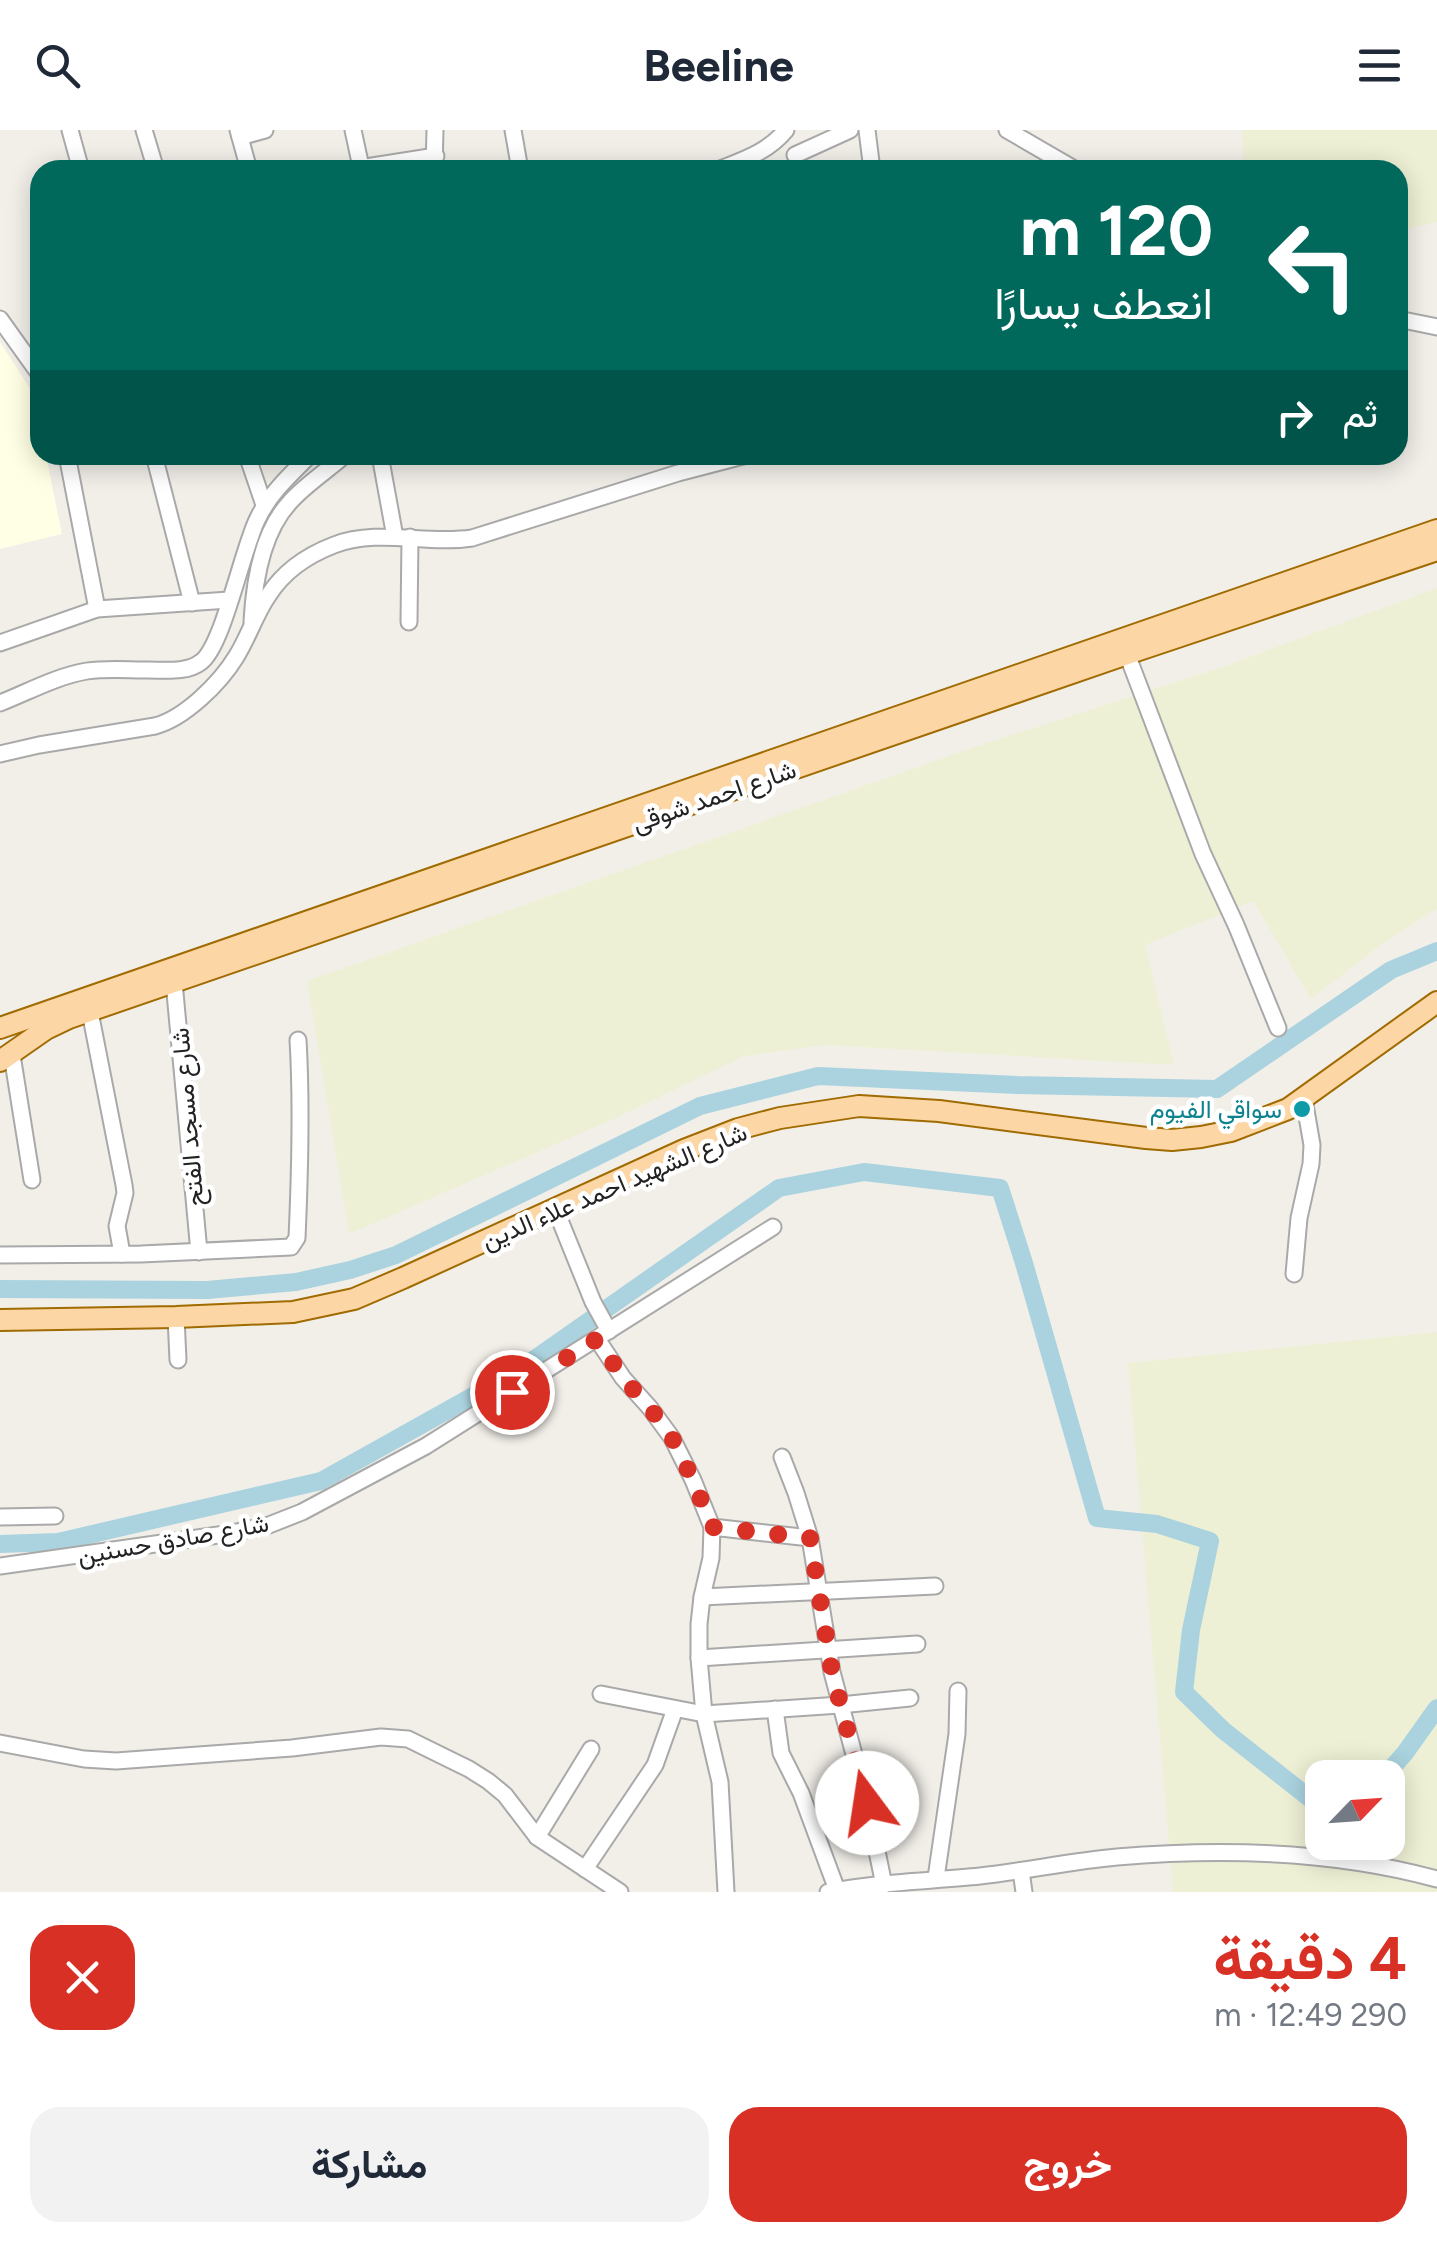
<!DOCTYPE html>
<html lang="ar">
<head>
<meta charset="utf-8">
<style>
  body { margin:0; font-family:Figtree,Vazirmatn,sans-serif; background:#f2f2f3; color:#1f2937; direction:rtl; height:100vh; display:flex; flex-direction:column; font-size:38px; white-space:nowrap }
  * { box-sizing:border-box; margin:0 }
  p { font-size:32px; color:#747a83 }
  .icon { flex:none; width:55px; height:55px; fill:none; stroke:currentColor; stroke-width:2; stroke-linecap:round; stroke-linejoin:round }
  .map { position:relative; height:1762px; overflow:hidden; direction:ltr }
  .details { display:flex; flex-direction:column; background:#fff; flex:1 }
  .details>* { flex:none }
  .top-card { position:absolute; left:30px; top:30px; width:1378px; height:305px; border-radius:30px; box-shadow:0 5px 25px #0003; direction:rtl; background:#00695c; color:#fff; overflow:hidden }
  .needle { width:65px; rotate:65deg }
  .controls { position:absolute; left:1305px; top:1630px; display:grid; gap:20px }
  .controls a { display:grid; place-items:center; width:100px; height:100px; border-radius:20px; background:#fff; box-shadow:0 5px 25px #0003; font-size:50px }
  .pin { position:absolute; display:grid; place-items:center; width:85px; height:85px; color:#fff; margin:-42px; border:5px solid #fff; border-radius:50%; box-shadow:0 2px 10px #0007 }
  .me { position:absolute; width:110px; margin:-55px; rotate:346deg; stroke-linejoin:round; filter:drop-shadow(0 0 8px #0008) }
  .turn { display:flex; align-items:center; gap:35px; height:210px; padding:0 30px; font-size:45px }
  .turn .icon { width:130px; height:130px; stroke-width:2.5 }
  .turn b { display:block; font-size:70px; line-height:85px }
  .then { display:flex; align-items:center; height:95px; padding:0 30px; background:#0003; gap:20px; font-size:38px }
  .round { display:grid; place-items:center; flex:none; width:105px; height:105px; border-radius:30px; background:#f2f2f3 }
  .overview { display:flex; align-items:center; justify-content:space-between; height:170px; padding:0 30px }
  h1 { font-size:60px; font-weight:700; line-height:75px; color:#d93025 }
  .primary-button { display:flex; gap:20px; margin-top:auto; padding:20px 30px }
  .primary-button a { flex:1; height:115px; border-radius:30px; background:#d93025; color:#fff; font-size:40px; font-weight:700; line-height:115px; text-align:center }
  .primary-button a+a { background:#f2f2f3; color:#1f2937 }
  header { display:flex; justify-content:space-between; align-items:center; height:130px; padding:0 30px; background:#fff; font-size:45px; font-weight:700 }
  .map>svg:first-child { display:block }
  .education { fill:#ffffe5 }
  .farmland { fill:#eef0d5; fill-rule:evenodd }
  .lines { fill:none; stroke-linecap:round; stroke-linejoin:round }
  .canal { stroke:#aad3df; stroke-width:18 }
  .minor-casing { stroke:#a9a9a9; stroke-width:19 }
  .major-casing { stroke:#a06b00; stroke-width:24 }
  .minor { stroke:#fff; stroke-width:15 }
  .major { stroke:#fcd6a4; stroke-width:20 }
  .route { stroke:#d93025; stroke-width:18; stroke-dasharray:0 32.4 }
  .culture-dot { fill:#0f9aa8; stroke:#fff; stroke-width:4 }
  .labels { text-anchor:middle; stroke-width:9; stroke-linejoin:round; paint-order:stroke }
  .street-label { font-size:25px; fill:#222; stroke:#fff }
  .culture-label { font-size:25px; fill:#0d838f; stroke:#fff; text-anchor:end }
</style>
</head>
<body>
<header><svg class="icon" aria-label="menu" viewBox="0 0 24 24"><path d="M4 6h16M4 12h16M4 18h16"/></svg>Beeline<svg class="icon" aria-label="search" viewBox="0 0 24 24"><circle cx="10" cy="10" r="6"/><path d="M15 15l6 6"/></svg></header>
<div class="map">
<svg width="1437" height="1762" viewBox="0 0 1437 1762">
  <rect width="100%" height="100%" fill="#f2efe9"/>
  <path class="education" d="M0,212l33,51 7,34v28h6l16,79 -62,15z"/>
  <g class="farmland">
    <path d="M1242,0h195v92l-39,9v-61h-154z"/>
    <path d="M1437,458v321l-51,32 -75,58 -58,-98 -108,44 29,120 -349,-20 -81,11 -128,62 -267,116 -42,-253 665,-233 250,-81z"/>
    <path d="M1437,1202v560h-264l-45,-529zM1322,1648h66v64h-66z"/>
  </g>
  <g class="lines">
    <g class="canal">
      <path d="M0,1159l207,1 89,-8 54,-12 46,-15 304,-149 118,-30 199,9 200,4 174,-119 46,-19"/>
      <path d="M0,1414l58,-2 263,-61 195,-109 263,-184 85,-16 136,16 24,75 73,255 60,6 53,17 -19,89 -7,62 39,38 99,78"/>
      <path d="M1383,1648l22,-25 32,-45"/>
    </g>
    <defs>
      <g id="minor">
        <path d="M70,0l11,40"/>
        <path d="M144,0l12,40"/>
        <path d="M238,0l11,40"/>
        <path d="M353,0l8,37"/>
        <path d="M513,0l7,40"/>
        <path d="M867,0l5,40"/>
        <path d="M1007,0l69,40"/>
        <path d="M240,7l25,-7"/>
        <path d="M795,25l55,-25"/>
        <path d="M347,40l89,-14"/>
        <path d="M434,40l1,-40"/>
        <path d="M718,40c25,-10 50,-18 68,-40"/>
        <path d="M0,189l40,56"/>
        <path d="M1398,189l39,8"/>
        <path d="M67,325l30,154"/>
        <path d="M154,325l38,148"/>
        <path d="M247,325l17,50"/>
        <path d="M380,325l15,82"/>
        <path d="M252,492c2,-39 10,-90 38,-120 16,-18 37,-31 55,-47"/>
        <path d="M409,492l1,-85"/>
        <path d="M0,513l97,-34 132,-9"/>
        <path d="M1127,524l76,200 33,71 42,103"/>
        <path d="M0,573c28,-11 57,-27 87,-32 20,-3 41,-1 61,-1 17,0 39,3 53,-8 22,-16 41,-111 56,-142 12,-26 33,-45 53,-65"/>
        <path d="M0,624l39,-9 116,-19c30,-8 65,-43 81,-69 12,-19 19,-42 32,-61 15,-24 40,-41 66,-51 45,-17 92,0 138,-7l206,-65 69,-18"/>
        <path d="M174,852l25,270"/>
        <path d="M90,882l34,173 1,8 -8,33 5,28"/>
        <path d="M12,925l20,125"/>
        <path d="M555,1078l38,94 16,29"/>
        <path d="M0,1125l141,-1 150,-7 6,-9c3,-67 5,-132 1,-198"/>
        <path d="M1294,1144l5,-56 12,-54 1,-19 -8,-46"/>
        <path d="M176,1187l2,43"/>
        <path d="M597,1209l26,39 27,30 22,30 21,42 19,47 -1,31 -9,39 -3,27v34l5,56 16,68 6,110"/>
        <path d="M782,1327l14,36 14,45 22,134 35,131 17,82"/>
        <path d="M0,1387l55,-1"/>
        <path d="M712,1397l98,11"/>
        <path d="M0,1436l232,-33 37,-8 33,-13 124,-66 347,-219"/>
        <path d="M702,1467l233,-11"/>
        <path d="M699,1528l218,-14"/>
        <path d="M601,1564l103,20 136,-9 70,-7"/>
        <path d="M775,1579l6,44 20,40 36,97"/>
        <path d="M0,1613l84,16 32,2 176,-13 89,-11 27,2 61,30 19,12 17,14 32,42 83,55"/>
        <path d="M537,1707l54,-88"/>
        <path d="M585,1739l70,-104 20,-56"/>
        <path d="M1021,1741l3,21"/>
        <path d="M936,1748l21,-144 1,-43"/>
        <path d="M828,1762c50,-10 102,-11 152,-16 46,-5 91,-15 137,-19 106,-9 217,-6 320,22"/>
      </g>
      <g id="major">
        <path d="M0,898l1437,-498"/>
        <path d="M0,931l46,-32 23,-11 1058,-364 310,-104"/>
        <path d="M0,1190l176,-3 117,-5 61,-13 49,-21 281,-128 54,-21 42,-11 79,-12 80,5 207,27 26,2 29,-3 30,-6 57,-22 149,-107"/>
      </g>
    </defs>
    <use href="#minor" class="minor-casing"/>
    <use href="#major" class="major-casing"/>
    <use href="#minor" class="minor"/>
    <use href="#major" class="major"/>
  </g>
  <g class="lines">
    <path class="route" d="M512,1262l85,-53 26,39 27,30 22,30 21,42 19,47 98,11 22,134 35,131"/>
  </g>
  <circle class="culture-dot" cx="1302" cy="979" r="10"/>
  <g class="labels">
    <g class="street-label">
      <text transform="translate(714 666) rotate(-19)" y="9">شارع احمد شوقى</text>
      <text transform="translate(187 987) rotate(-95)" y="9">شارع مسجد الفتح</text>
      <text transform="translate(614 1056) rotate(-23)" y="9">شارع الشهيد احمد علاء الدين</text>
      <text transform="translate(173 1409) rotate(-10)" y="9">شارع صادق حسنين</text>
    </g>
    <g class="culture-label">
      <text x="1282" y="988">سواقي الفيوم</text>
    </g>
  </g>
</svg>
<div class="controls">
<a><svg class="needle" viewBox="-14 -14 28 28"><path d="M0-13l5 13h-10z" fill="#e53935"/><path d="M0 13l5-13h-10z" fill="#747a83"/></svg></a>
</div>
<div class="pin" style="left:512px;top:1262px;background:#d93025"><svg class="icon" aria-label="arrive" viewBox="0 0 24 24"><path d="M6 21V4h12l-3 4 3 4H6"/></svg></div>
<svg class="me" style="left:867px;top:1673px" viewBox="-20 -20 40 40"><circle r="19" fill="#fff"/><path d="M0-13L10 11 0 6-10 11z" fill="#d93025"/></svg>
<div class="top-card">
<div class="turn"><svg class="icon" aria-label="left" viewBox="0 0 24 24"><path d="M17 20v-9H6M10 6l-5 5 5 5"/></svg><div><b>120 m</b>انعطف يسارًا</div></div>
<div class="then">ثم<svg class="icon" aria-label="right" viewBox="0 0 24 24"><path d="M7 20v-9h11M14 6l5 5-5 5"/></svg></div>
</div>
</div>
<section class="details">
<div class="overview"><div><h1>4 دقيقة</h1><p>290 m · 12:49</p></div><a class="round" style="background:#d93025;color:#fff"><svg class="icon" aria-label="close" viewBox="0 0 24 24"><path d="M6 6l12 12M18 6L6 18"/></svg></a></div>
<div class="primary-button"><a>خروج</a><a>مشاركة</a></div>
</section>
</body>
</html>
